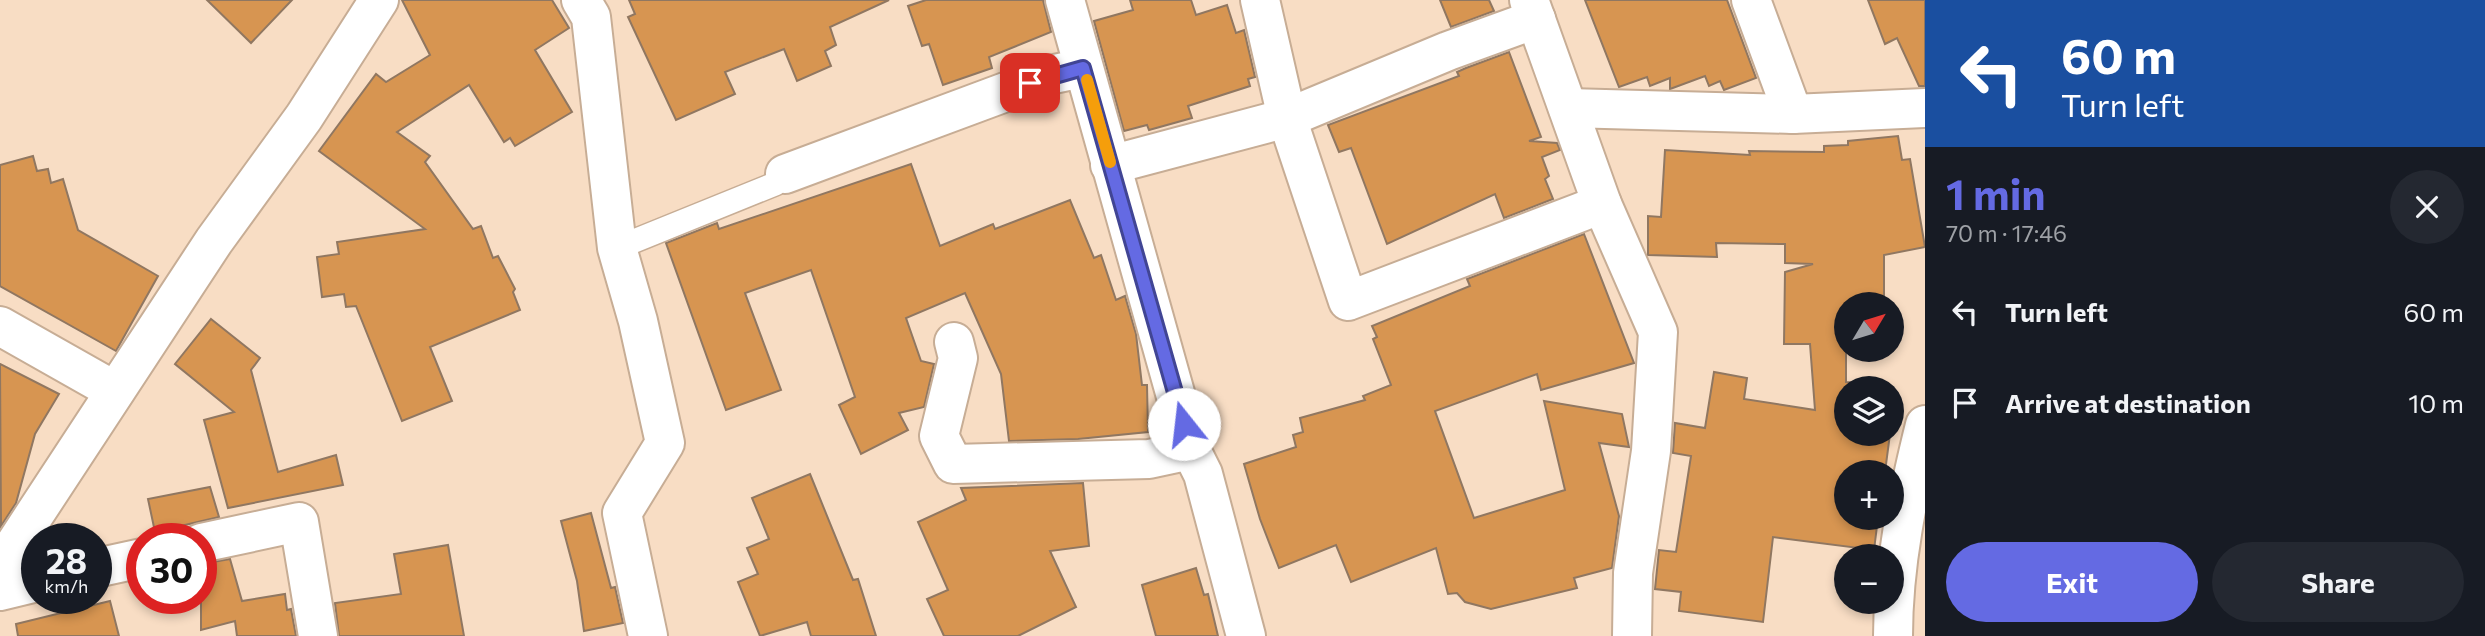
<!DOCTYPE html>
<html lang="en">
<head>
<meta charset="utf-8">
<style>
  body { margin:0; font-family:Commissioner,sans-serif; background:#242831; color:#f1f3f6; height:100vh; display:flex; flex-direction:column; font-size:26px; white-space:nowrap }
  * { box-sizing:border-box; margin:0 }
  p { font-size:23px; color:#9ea1a6 }
  .icon { flex:none; width:38px; height:38px; fill:none; stroke:currentColor; stroke-width:2; stroke-linecap:round; stroke-linejoin:round }
  .map { position:relative; flex:1; overflow:hidden }
  .sheet { display:flex; flex-direction:column; background:#171b24; width:560px }
  .sheet>* { flex:none }
  .top-card { background:#1a4fa0; color:#fff; overflow:hidden }
  .needle { width:46px; rotate:52deg }
  .controls { position:absolute; left:1834px; top:292px; display:grid; gap:14px }
  .controls a { display:grid; place-items:center; width:70px; height:70px; border-radius:50%; background:#171b24; box-shadow:0 4px 10px #0003; font-size:35px }
  .speed { position:absolute; left:21px; top:523px; display:flex; gap:14px; font-size:35px; font-weight:700; text-align:center }
  .speed>* { display:grid; place-content:center; width:91px; height:91px; border-radius:50%; background:#171b24; box-shadow:0 4px 10px #0003; line-height:1 }
  .speed small { font-size:18px; font-weight:400 }
  .speed .limit { border:10px solid #d22; background:#fff; color:#111 }
  .pin { position:absolute; display:grid; place-items:center; width:60px; height:60px; color:#fff; margin:-30px; border-radius:14px; box-shadow:0 4px 10px #0006 }
  .me { position:absolute; width:77px; margin:-38px; rotate:344deg; stroke-linejoin:round; filter:drop-shadow(0 0 5px #0008) }
  .turn { display:flex; align-items:center; gap:24px; height:147px; padding:0 21px; font-size:32px }
  .turn .icon { width:91px; height:91px; stroke-width:2.5 }
  .turn b { display:block; font-size:49px; line-height:60px }
  .round { display:grid; place-items:center; flex:none; width:74px; height:74px; border-radius:37px; background:#242831 }
  .head { display:flex; align-items:center; justify-content:space-between; height:119px; padding:0 21px }
  h1 { font-size:42px; font-weight:700; line-height:52px; color:#646ae3 }
  .primary-button { display:flex; gap:14px; margin-top:auto; padding:14px 21px }
  .primary-button a { flex:1; height:80px; border-radius:42px; background:#646ae3; color:#fff; font-size:28px; font-weight:700; line-height:80px; text-align:center }
  .primary-button a+a { background:#242831; color:#f1f3f6 }
  ul { padding:0; list-style:none }
  li { display:flex; align-items:center; gap:21px; height:91px; padding:0 21px }
  li div { flex:1 }
  li b { display:block; font-size:26px }
  li em { font-style:normal }
  main { display:flex; flex:1; min-height:0 }
  .map>svg:first-child { display:block }
  .building { fill:#d79551; stroke:#907761; stroke-width:2 }
  .lines { fill:none; stroke-linecap:round; stroke-linejoin:round }
  .lane-casing { stroke:#c7ad95; stroke-width:26 }
  .street-casing { stroke:#c7ad95; stroke-width:42 }
  .lane { stroke:#fff; stroke-width:23 }
  .street { stroke:#fff; stroke-width:38 }
  .route-casing { stroke:#414594; stroke-width:18 }
  .route { stroke:#646ae3; stroke-width:12 }
  .slow { stroke:#f59e0b; stroke-width:12 }
</style>
</head>
<body>
<main>
<div class="map">
<svg width="1925" height="636" viewBox="0 0 1925 636">
  <rect width="100%" height="100%" fill="#f8ddc4"/>
  <g class="building">
    <path d="M207,0h85l-41,43z"/>
    <path d="M402,0h150l17,28 -34,22 37,62 -57,34 -5,-8 -6,4 -35,-57 -72,47 33,24 -5,6 48,67 8,-3 12,32 5,-2 17,33 -2,3 7,18 -90,37 22,54 -50,20 -46,-115 -10,1 -2,-13 -22,3 -5,-40 22,-3 -2,-12 88,-13 -106,-78 57,-77 10,8 44,-27z"/>
    <path d="M629,0h260l-59,27 6,18 -11,6 6,15 -34,15 -13,-32 -59,23 10,22 -59,26 -48,-103 7,-3z"/>
    <path d="M926,0h117l8,32 -62,25 3,11 -49,17 -14,-41 -7,2 -14,-40z"/>
    <path d="M1130,0h61l5,15 31,-10 9,28 8,-3 11,47 -7,2 2,7 -62,20 4,12 -43,12 -2,-5 -23,6 -30,-110 39,-11z"/>
    <path d="M1440,0h49l5,11 -43,16z"/>
    <path d="M1585,0h142l29,78 -32,12 -4,-9 -11,5 -4,-10 -35,13v-11l-20,8 -3,-9 -28,10z"/>
    <path d="M1868,0h57v86h-6l-22,-48 -12,6z"/>
    <path d="M1509,52l32,85 -12,4 28,2 3,7 -18,7 7,19 -4,3 8,20 -49,19 -9,-24 -108,50 -36,-96 -12,4 -11,-27 131,-49 -2,-4 9,-4z"/>
    <path d="M1898,136l4,24 8,-1 15,88 -41,8v49h-38v78l45,4v2h-45v46h44l-5,38h-39v46h32l-4,32 -101,-13 -10,85 -84,-11 2,-19 -26,-3 4,-39 17,2 15,-96 -18,-3 2,-30 30,5 9,-56 33,6 -3,21 71,11 -5,-66h-26l1,-72 28,-8 -28,-1v-19l-69,-1 1,14 -69,-2v-39l13,1 4,-67 85,5 -1,-4 75,1v-6l24,-1v-4z"/>
    <path d="M33,156l4,15 11,-2 3,14 12,-4 15,51 80,46 -42,75 -116,-65v-121z"/>
    <path d="M911,164l29,82 53,-22 2,5 75,-29 24,58 7,-3 15,45 9,-4 11,38 6,51h5l1,47 -70,7 -69,2 -8,-67 -36,-81 -59,25 15,43 13,3 -10,43 -25,6 9,17 -47,24 -22,-49 16,-8 -44,-127 -66,23 36,97 -55,20 -60,-167 51,-20 2,6z"/>
    <path d="M1584,234l50,129 -93,27 -4,-16 -102,37 39,107 91,-28 -21,-89 78,13 7,33 -30,-4 20,73 -7,52 -38,10 3,10 -86,21 -26,-7 -8,-9 -9,1 -12,-46 -85,34 -15,-37 -57,23 -19,-49 -16,-55 52,-17 -3,-12 10,-3 -3,-14 65,-18 -2,-4 28,-11 -18,-46 4,-2 -5,-11 98,-40 -3,-7z"/>
    <path d="M211,319l49,39 -9,12 27,102 58,-17 7,30 -115,23 -24,-88 30,-8 -59,-48z"/>
    <path d="M0,364l59,30 -24,40 -19,69 -15,23z"/>
    <path d="M810,474l43,106 5,-1 18,57h-65l-4,-14 -47,14 -22,-54 20,-8 -11,-26 22,-9 -17,-41z"/>
    <path d="M1083,483l6,63 -39,5 26,56 -58,29h-74l-17,-37 21,-9 -30,-68 48,-22 -5,-12z"/>
    <path d="M210,487l9,30 -64,15 -7,-33z"/>
    <path d="M591,513l20,75 4,-1 8,36 -39,8 -7,-50 -16,-60z"/>
    <path d="M448,545l16,91h-125l-4,-33 66,-9 -7,-40z"/>
    <path d="M230,559l12,42 43,-7 2,16 4,-1 5,27h-59l-2,-15 -34,9v-66z"/>
    <path d="M1196,568l8,27 4,-1 10,42h-62l-14,-51z"/>
    <path d="M110,601l9,35h-101l-2,-12z"/>
  </g>
  <g class="lines">
    <defs>
      <path id="lane" d="M617,248l158,-64 10,-10"/>
      <g id="street">
        <path d="M581,0l10,17 26,231 21,73 27,122 -43,70 26,123"/>
        <path d="M1065,0l126,450 12,24 43,162"/>
        <path d="M1260,0l27,118 61,183 254,-97 -73,-204"/>
        <path d="M1751,0l42,114"/>
        <path d="M1568,108l225,6 132,-6"/>
        <path d="M1110,165l177,-47 161,-67 88,-32"/>
        <path d="M785,174l269,-100 29,-6"/>
        <path d="M1602,204l56,128 -7,119 -18,122 -1,63"/>
        <path d="M0,326l115,65"/>
        <path d="M954,342l4,16 -19,78 14,28 196,-5 42,-9"/>
        <path d="M201,543l98,-21 19,114"/>
        <path d="M0,567l214,-326 90,-124 75,-117"/>
        <path d="M96,568l46,-10"/>
        <path d="M0,591l37,-9"/>
        <path d="M1893,636c0,-72 15,-142 32,-211"/>
      </g>
    </defs>
    <use href="#lane" class="lane-casing"/>
    <use href="#street" class="street-casing"/>
    <use href="#lane" class="lane"/>
    <use href="#street" class="street"/>
  </g>
  <g class="lines">
    <defs>
      <path id="route" d="M1030,83l53,-15 101,356"/>
    </defs>
    <use href="#route" class="route-casing"/>
    <use href="#route" class="route"/>
    <path class="slow" d="M1087,80l23,82"/>
  </g>
</svg>
<div class="controls">
<a><svg class="needle" viewBox="-14 -14 28 28"><path d="M0-13l5 13h-10z" fill="#e53935"/><path d="M0 13l5-13h-10z" fill="#9ea1a6"/></svg></a>
<a><svg class="icon" aria-label="layers" viewBox="0 0 24 24"><path d="M12 4l9 5-9 5-9-5zM3 14l9 5 9-5"/></svg></a>
<a>+</a>
<a>−</a>
</div>
<div class="speed"><div>28<small>km/h</small></div><div class="limit">30</div></div>
<div class="pin" style="left:1030px;top:83px;background:#d93025"><svg class="icon" aria-label="arrive" viewBox="0 0 24 24"><path d="M6 21V4h12l-3 4 3 4H6"/></svg></div>
<svg class="me" style="left:1184px;top:424px" viewBox="-20 -20 40 40"><circle r="19" fill="#fff"/><path d="M0-13L10 11 0 6-10 11z" fill="#646ae3"/></svg>
</div>
<section class="sheet">
<div class="top-card">
<div class="turn"><svg class="icon" aria-label="left" viewBox="0 0 24 24"><path d="M17 20v-9H6M10 6l-5 5 5 5"/></svg><div><b>60 m</b>Turn left</div></div>
</div>
<div class="head"><div><h1>1 min</h1><p>70 m · 17:46</p></div><a class="round"><svg class="icon" aria-label="close" viewBox="0 0 24 24"><path d="M6 6l12 12M18 6L6 18"/></svg></a></div>
<ul>
<li><svg class="icon" aria-label="left" viewBox="0 0 24 24"><path d="M17 20v-9H6M10 6l-5 5 5 5"/></svg><div><b>Turn left</b></div><em>60 m</em></li>
<li><svg class="icon" aria-label="arrive" viewBox="0 0 24 24"><path d="M6 21V4h12l-3 4 3 4H6"/></svg><div><b>Arrive at destination</b></div><em>10 m</em></li>
</ul>
<div class="primary-button"><a>Exit</a><a>Share</a></div>
</section>
</main>
</body>
</html>
